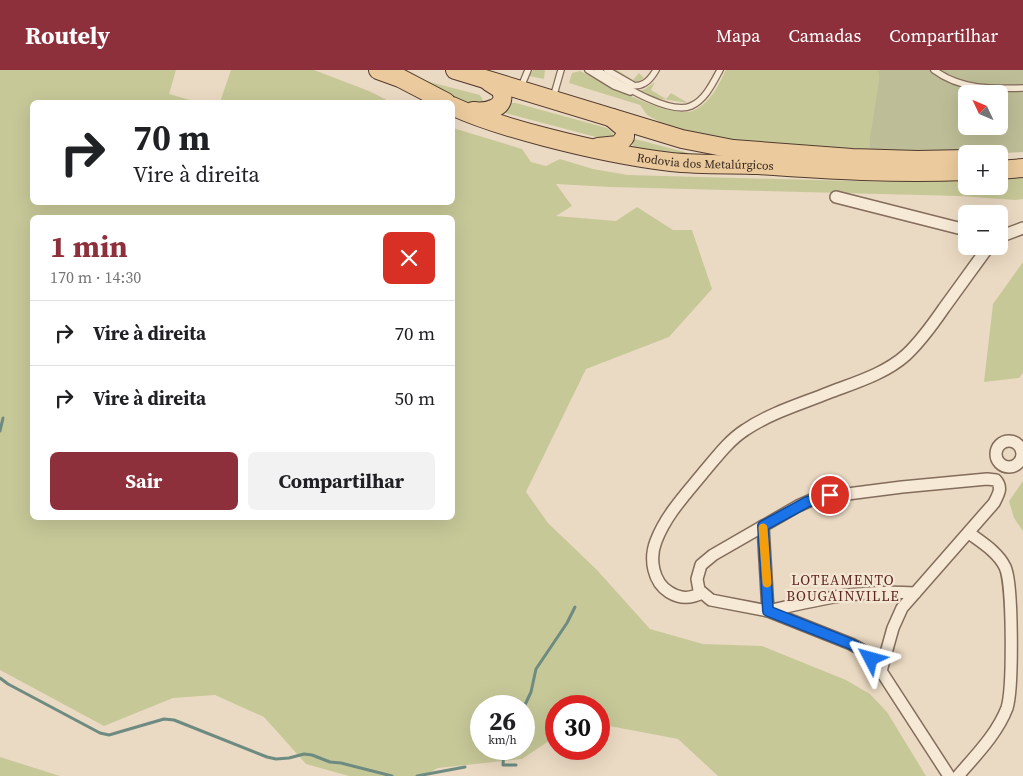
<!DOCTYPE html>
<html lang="pt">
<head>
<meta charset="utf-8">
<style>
  body { margin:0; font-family:"Source Serif 4",serif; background:#f2f2f2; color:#202124; height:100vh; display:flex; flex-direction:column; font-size:19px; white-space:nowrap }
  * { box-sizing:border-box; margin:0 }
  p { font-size:16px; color:#757577 }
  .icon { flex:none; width:28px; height:28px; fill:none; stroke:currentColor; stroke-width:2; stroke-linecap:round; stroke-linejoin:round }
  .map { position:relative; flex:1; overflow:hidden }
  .side { position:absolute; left:30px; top:145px; width:425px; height:305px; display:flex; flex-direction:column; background:#fff; border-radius:8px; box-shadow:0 5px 20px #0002 }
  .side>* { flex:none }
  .hud { position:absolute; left:30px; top:30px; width:425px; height:105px; border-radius:8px; box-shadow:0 5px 20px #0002; background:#fff; color:#202124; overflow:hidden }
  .needle { width:32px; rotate:314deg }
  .controls { position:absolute; left:958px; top:15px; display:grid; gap:10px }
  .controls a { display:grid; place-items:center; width:50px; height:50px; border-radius:8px; background:#fff; box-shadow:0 5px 20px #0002; font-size:25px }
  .speed { position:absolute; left:470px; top:625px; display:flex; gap:10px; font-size:25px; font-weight:700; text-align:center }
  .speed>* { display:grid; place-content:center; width:65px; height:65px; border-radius:50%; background:#fff; box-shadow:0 5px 20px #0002; line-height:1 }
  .speed small { font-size:12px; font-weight:400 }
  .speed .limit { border:8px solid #d22; background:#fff; color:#111 }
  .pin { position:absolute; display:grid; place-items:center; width:42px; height:42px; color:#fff; margin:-21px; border:2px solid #fff; border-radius:50%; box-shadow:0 1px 5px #0007 }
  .me { position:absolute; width:55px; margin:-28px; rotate:309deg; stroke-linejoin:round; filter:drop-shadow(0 0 4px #0008) }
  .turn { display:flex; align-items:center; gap:18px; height:105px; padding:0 20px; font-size:22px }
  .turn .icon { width:65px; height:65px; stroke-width:2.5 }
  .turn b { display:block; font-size:35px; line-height:42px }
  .round { display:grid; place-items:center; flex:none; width:52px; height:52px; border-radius:8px; background:#f2f2f2 }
  .head { display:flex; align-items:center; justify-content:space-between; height:85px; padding:0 20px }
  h1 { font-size:30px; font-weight:700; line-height:38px; color:#8e303b }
  .action { display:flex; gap:10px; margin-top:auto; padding:10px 20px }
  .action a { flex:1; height:58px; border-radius:8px; background:#8e303b; color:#fff; font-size:20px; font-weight:700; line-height:58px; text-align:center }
  .action a+a { background:#f2f2f2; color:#202124 }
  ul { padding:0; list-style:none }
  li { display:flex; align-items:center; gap:15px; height:65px; padding:0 20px; border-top:1px solid #e0e0e0 }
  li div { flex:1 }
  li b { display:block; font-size:19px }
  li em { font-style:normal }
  header { display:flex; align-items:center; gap:30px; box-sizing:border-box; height:70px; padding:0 25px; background:#8e303b; color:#fff }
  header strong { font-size:24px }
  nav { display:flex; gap:28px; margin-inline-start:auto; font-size:18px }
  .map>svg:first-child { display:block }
  .green { fill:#c7c898; fill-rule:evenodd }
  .cemetery { fill:#bdbd97; fill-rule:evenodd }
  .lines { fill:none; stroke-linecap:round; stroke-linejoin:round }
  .stream { stroke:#6d8b80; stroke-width:3 }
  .lane-casing { stroke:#836c5b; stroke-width:8 }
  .street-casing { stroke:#836c5b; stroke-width:14 }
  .primary-casing { stroke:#513b2f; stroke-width:20 }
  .lane { stroke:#f6e9d6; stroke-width:5.5 }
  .street { stroke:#f6e9d6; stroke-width:11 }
  .primary { stroke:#ebca9d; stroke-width:18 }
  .route-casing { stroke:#114b97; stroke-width:12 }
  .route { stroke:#1a73e8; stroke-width:9 }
  .slow { stroke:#f59e0b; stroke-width:9 }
  .labels { text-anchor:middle; stroke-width:4.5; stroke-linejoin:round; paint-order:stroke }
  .street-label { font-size:12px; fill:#34261e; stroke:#f3e6d2 }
  .neighbourhood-label { font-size:14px; letter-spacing:1px; fill:#5e2721; stroke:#f3e6d2 }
</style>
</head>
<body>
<header>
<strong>Routely</strong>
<nav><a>Mapa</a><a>Camadas</a><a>Compartilhar</a></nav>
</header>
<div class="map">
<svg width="1023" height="706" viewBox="0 0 1023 706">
  <rect width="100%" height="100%" fill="#ebdac3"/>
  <g class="green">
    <path d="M0,0h176l-7,24 28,8h-165v100h420l1,-74 69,21 9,13 15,4 14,-7 33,10 35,6 262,7 76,-4v8h33v-10l24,-1v24l-7,1 -57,-4 -349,-9 -54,-3 16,22 -16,10 60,5 21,-14 36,23h19l20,59 -43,48 -83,32 -60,123 22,31 49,47 53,59 53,15 59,2 84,34 24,14 17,18 39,64h-208l-40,-37 -79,-15v-18h-43v30l-34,23 -84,9 -15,8h-74l-43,-12 -42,-47 -49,-22 -42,3 -69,28 -104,-56zM32,148h420v300h-420zM481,636h43v43h-43z"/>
    <path d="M231,0h83l55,21 22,11h-171z"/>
    <path d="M533,0h12l-1,9 -15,-3z"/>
    <path d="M613,0h4l16,10 6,-7 5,5c-10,9 -21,-2 -31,-8z"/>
    <path d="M726,0h195l45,24v32h33l24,-31v57l-141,3 -151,-13 -53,-10 -31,-17 -7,-10 -71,-22 3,-10 8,-2c21,11 89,48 112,40 18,-7 26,-25 34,-41z"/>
    <path d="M422,10l58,15 5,9 -4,3 -21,-6z"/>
    <path d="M655,12l-4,8 15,9 5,-6 17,10 -33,-5 -16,-7 6,-2z"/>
    <path d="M510,33h6l91,25 6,5v4l-6,3 -106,-28z"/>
    <path d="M631,68l65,17c-19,4 -48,-4 -67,-11z"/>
    <path d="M1023,192v111l-4,5 -35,4 9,-78z"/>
    <path d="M1023,411v50l-9,-13 -5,-17z"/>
    <path d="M0,687l60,19h-60z"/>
  </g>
  <path class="cemetery" d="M877,0h146v82l-40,2h-113v-16l9,-57v-7zM966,24h33v32h-33z"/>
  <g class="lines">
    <g class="stream">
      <path d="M0,361l3,-13"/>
      <path d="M0,608l8,6 92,49 9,2 55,-16 10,1 93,37 9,2 13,-1 15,-4 8,1 18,7 11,1 51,13"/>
      <path d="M524,637l7,-15 5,-23 31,-46 8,-16"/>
      <path d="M504,679l-1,16h13"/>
      <path d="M417,706l48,-9"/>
    </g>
    <defs>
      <g id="lane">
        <path d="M588,0l26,16 16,6"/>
        <path d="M597,0c20,12 72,46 94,36 14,-6 22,-23 29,-36"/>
        <path d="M607,0l26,15"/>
        <path d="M934,0c27,20 58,19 89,18"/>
        <path d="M628,15c14,3 21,-3 28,-15"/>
        <path d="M521,17l7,-17"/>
        <path d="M553,28l8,-28"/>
      </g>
      <g id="street">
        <path d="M836,127l130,33"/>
        <path d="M999,167l24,-9"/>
        <circle cx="1009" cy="384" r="13"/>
        <path d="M763,456l5,85c52,-12 93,-22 147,-18"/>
        <path d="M702,523c-12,6 -22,6 -33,-1 -16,-10 -20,-33 -13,-51 10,-26 29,-46 47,-68 13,-15 25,-32 42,-43 25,-17 56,-26 83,-37 26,-10 57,-19 78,-38 15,-14 27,-31 38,-47 15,-21 30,-41 45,-62"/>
        <path d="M881,601l12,-43 9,-20 92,-105c4,-8 9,-15 2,-23l-9,-1 -85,8 -86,11 -18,8 -85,49 -12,10 -4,14 2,11 12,10 57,11 83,33 11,6 19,21 68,105"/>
        <path d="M958,706c18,-21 39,-42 49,-68 6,-19 6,-125 -2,-141 -7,-15 -24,-25 -36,-34"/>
      </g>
      <g id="primary">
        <path d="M378,0l22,8 46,24"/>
        <path d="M455,0l227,69 51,10 119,9 66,2 48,-1"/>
        <path id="s1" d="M452,36c30,14 62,23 93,31 42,11 83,20 126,25 29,3 59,2 87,3 70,5 139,9 208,6"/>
        <path d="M473,41c13,2 37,-3 27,-22l-11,-7"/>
        <path d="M598,77l20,-2 7,-8v-8l-13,-11"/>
        <path d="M999,100l24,-2"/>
      </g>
    </defs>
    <use href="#lane" class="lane-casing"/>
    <use href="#street" class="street-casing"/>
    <use href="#primary" class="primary-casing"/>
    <use href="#lane" class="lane"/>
    <use href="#street" class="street"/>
    <use href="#primary" class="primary"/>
  </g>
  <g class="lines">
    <defs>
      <path id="route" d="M830,425l-23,7 -44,24 5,85 83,33 11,6 9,9"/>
    </defs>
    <use href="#route" class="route-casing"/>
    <use href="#route" class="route"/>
    <path class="slow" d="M763,458l4,55"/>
  </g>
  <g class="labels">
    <g class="street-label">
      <text dy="4" stroke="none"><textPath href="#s1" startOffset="261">Rodovia dos Metalúrgicos</textPath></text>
    </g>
    <g class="neighbourhood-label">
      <text x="843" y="515">LOTEAMENTO<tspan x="843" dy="16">BOUGAINVILLE</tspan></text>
    </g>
  </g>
</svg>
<div class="controls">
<a><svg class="needle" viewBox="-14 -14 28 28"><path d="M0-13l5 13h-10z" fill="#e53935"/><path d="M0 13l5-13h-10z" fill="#757577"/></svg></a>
<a>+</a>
<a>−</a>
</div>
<div class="speed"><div>26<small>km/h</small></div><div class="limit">30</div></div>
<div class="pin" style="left:830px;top:425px;background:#d93025"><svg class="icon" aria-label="arrive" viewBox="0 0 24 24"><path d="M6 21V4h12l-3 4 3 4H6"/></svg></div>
<svg class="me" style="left:871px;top:589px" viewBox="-20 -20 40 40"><path d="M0-17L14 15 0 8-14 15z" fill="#1a73e8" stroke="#fff" stroke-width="4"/></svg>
<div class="hud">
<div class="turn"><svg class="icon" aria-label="right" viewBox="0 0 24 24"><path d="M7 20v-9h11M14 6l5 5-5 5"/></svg><div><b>70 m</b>Vire à direita</div></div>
</div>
<section class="side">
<div class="head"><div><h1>1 min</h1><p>170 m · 14:30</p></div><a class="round" style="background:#d93025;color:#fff"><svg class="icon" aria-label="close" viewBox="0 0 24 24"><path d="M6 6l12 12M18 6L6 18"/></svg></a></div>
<ul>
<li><svg class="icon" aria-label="right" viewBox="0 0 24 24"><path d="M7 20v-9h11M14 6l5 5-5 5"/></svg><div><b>Vire à direita</b></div><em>70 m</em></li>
<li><svg class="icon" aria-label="right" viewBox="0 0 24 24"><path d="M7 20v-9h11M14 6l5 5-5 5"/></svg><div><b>Vire à direita</b></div><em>50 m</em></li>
</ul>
<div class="action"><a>Sair</a><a>Compartilhar</a></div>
</section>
</div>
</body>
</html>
